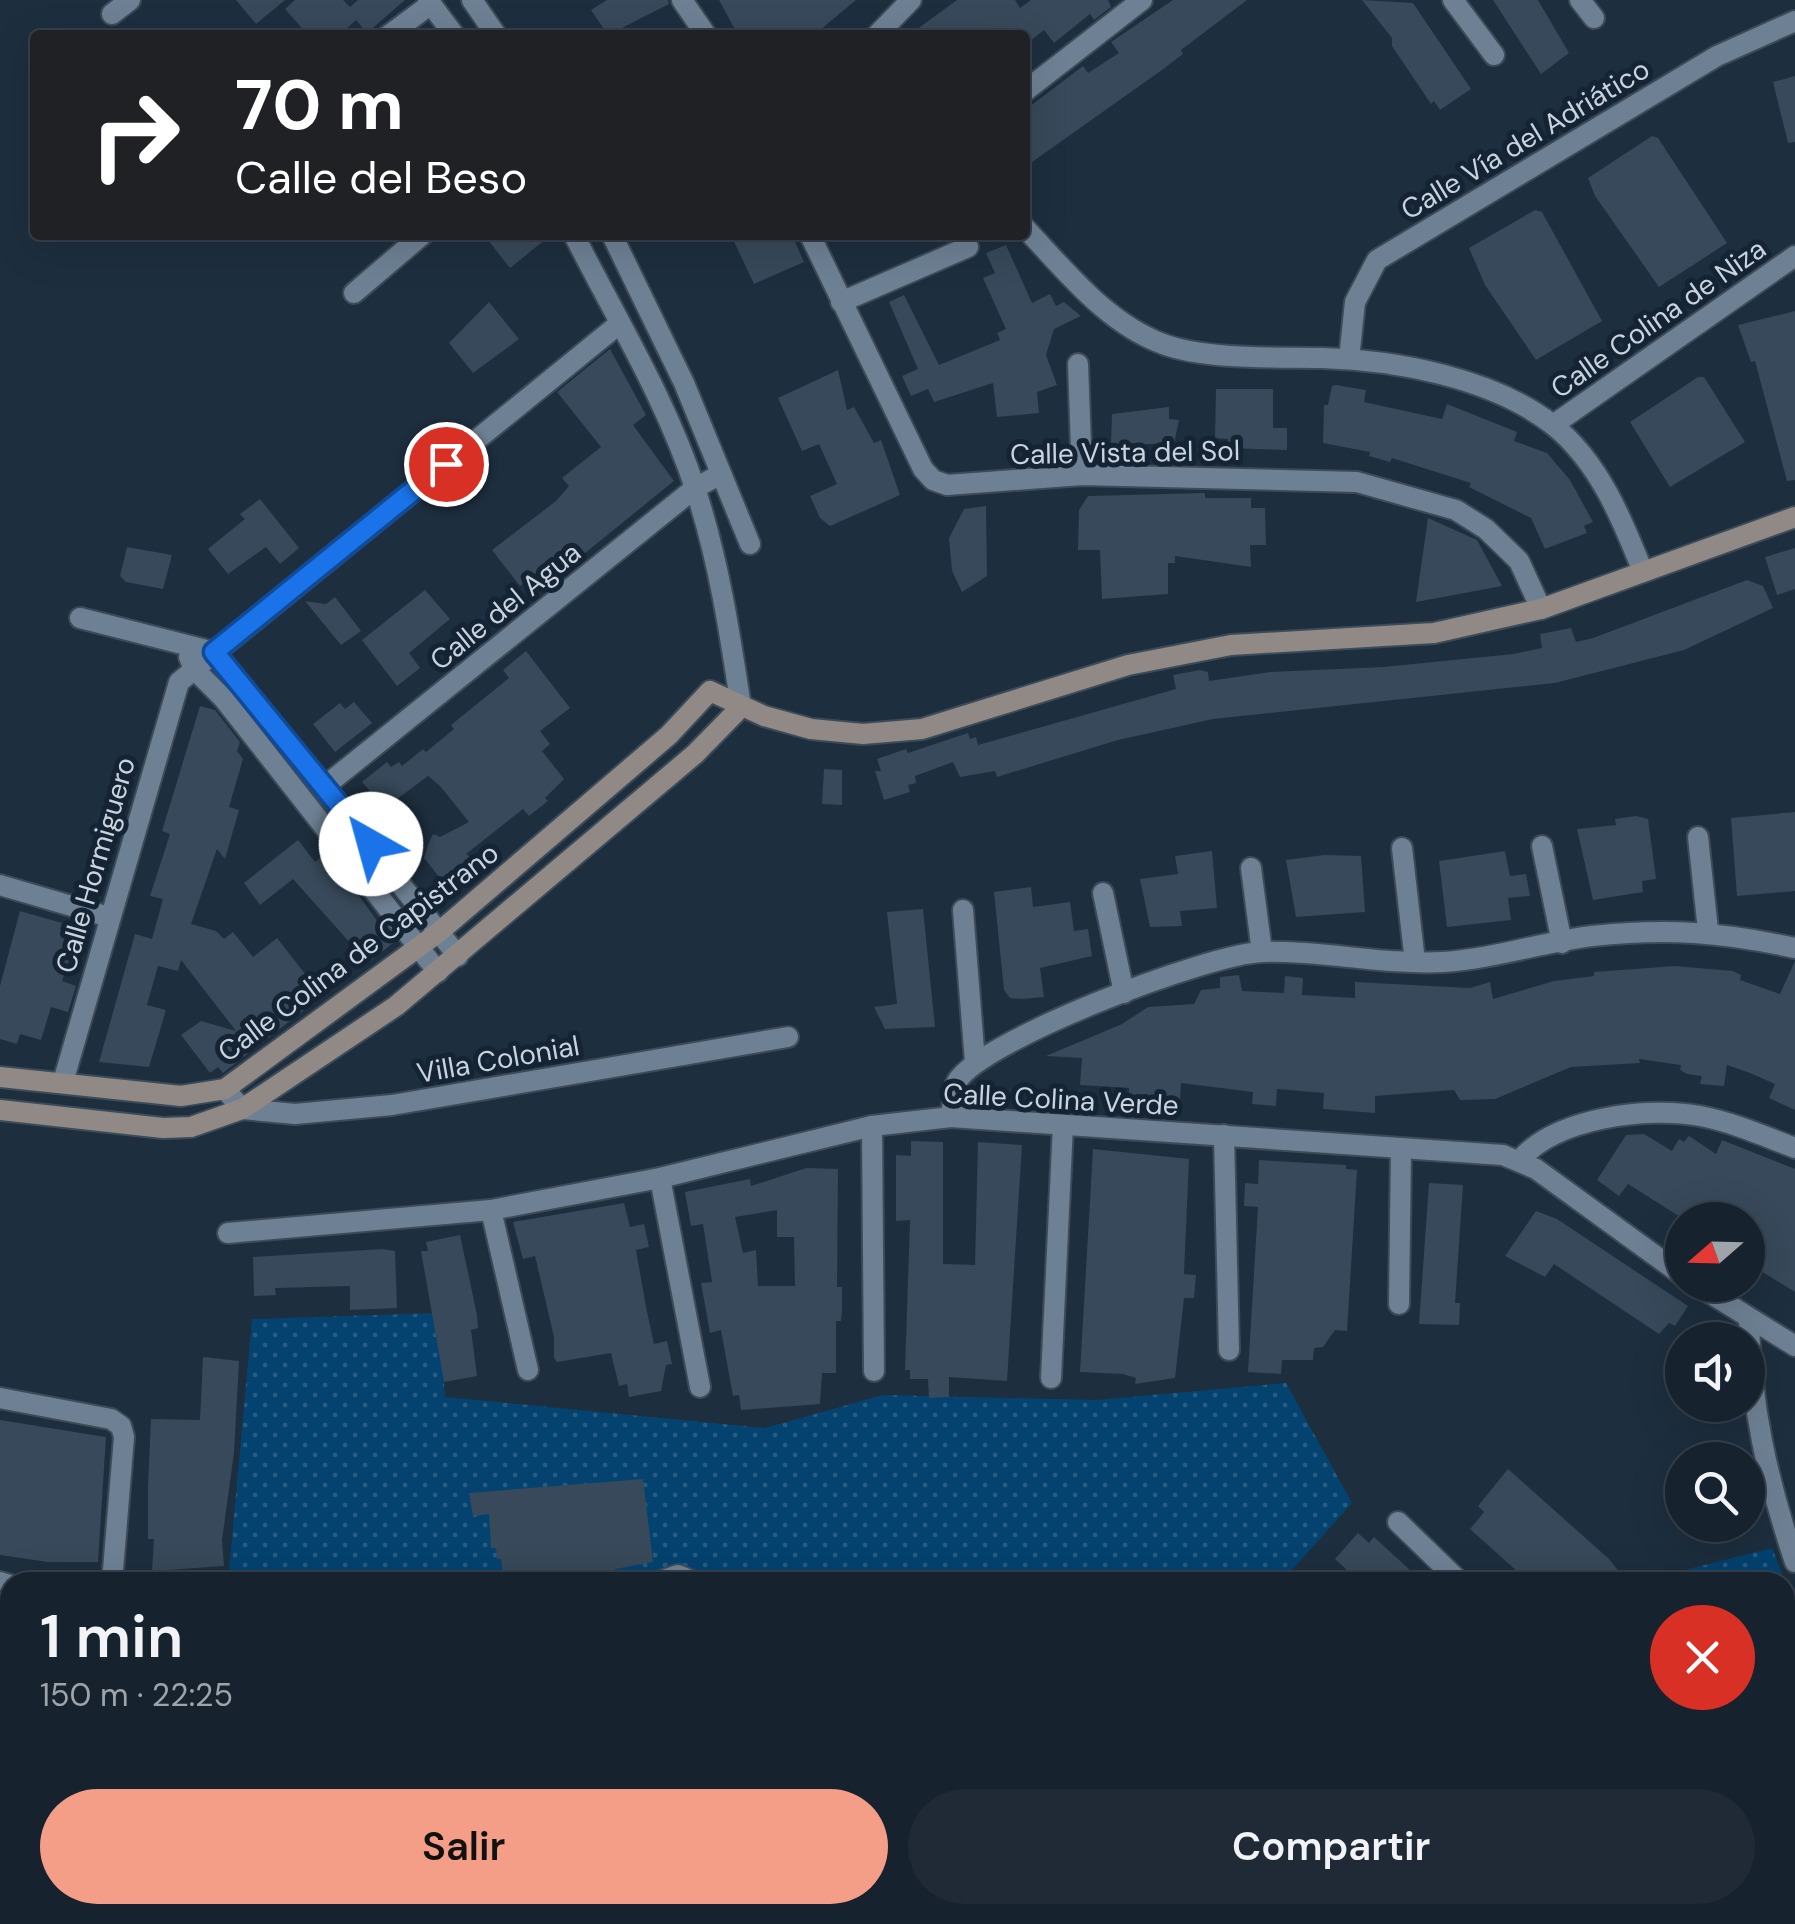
<!DOCTYPE html>
<html lang="es">
<head>
<meta charset="utf-8">
<style>
  body { margin:0; font-family:"DM Sans",sans-serif; background:#1f2a36; color:#f1f3f6; height:100vh; display:flex; flex-direction:column; font-size:38px; white-space:nowrap }
  * { box-sizing:border-box; margin:0 }
  p { font-size:32px; color:#9ea4aa }
  .icon { flex:none; width:55px; height:55px; fill:none; stroke:currentColor; stroke-width:2; stroke-linecap:round; stroke-linejoin:round }
  .map { position:relative; flex:1; overflow:hidden }
  .drawer { position:absolute; left:0px; top:1572px; width:1795px; height:352px; display:flex; flex-direction:column; background:#16222e; border-radius:30px 30px 0 0; box-shadow:0 10px 40px #0002,0 0 0 2px #353f4a }
  .drawer>* { flex:none }
  .hud { position:absolute; left:30px; top:30px; width:1000px; height:210px; border-radius:10px; box-shadow:0 10px 40px #0002,0 0 0 2px #353f4a; background:#202124; color:#fff; overflow:hidden }
  .needle { width:65px; rotate:250deg }
  .fabs { position:absolute; left:1665px; top:1202px; display:grid; gap:20px }
  .fabs a { display:grid; place-items:center; width:100px; height:100px; border-radius:50%; background:#16222e; box-shadow:0 10px 40px #0002,0 0 0 2px #353f4a; font-size:50px }
  .pin { position:absolute; display:grid; place-items:center; width:85px; height:85px; color:#fff; margin:-42px; border:5px solid #fff; border-radius:50%; box-shadow:0 2px 10px #0007 }
  .me { position:absolute; width:110px; margin:-55px; rotate:322deg; stroke-linejoin:round; filter:drop-shadow(0 0 8px #0008) }
  .turn { display:flex; align-items:center; gap:35px; height:210px; padding:0 40px; font-size:45px }
  .turn .icon { width:130px; height:130px; stroke-width:2.5 }
  .turn b { display:block; font-size:70px; line-height:85px }
  .round { display:grid; place-items:center; flex:none; width:105px; height:105px; border-radius:52px; background:#1f2a36 }
  .headline { display:flex; align-items:center; justify-content:space-between; height:170px; padding:0 40px }
  h1 { font-size:60px; font-weight:600; line-height:75px }
  .button { display:flex; gap:20px; margin-top:auto; padding:20px 40px }
  .button a { flex:1; height:115px; border-radius:60px; background:#f49e87; color:#111; font-size:40px; font-weight:600; line-height:115px; text-align:center }
  .button a+a { background:#1f2a36; color:#f1f3f6 }
  .map>svg:first-child { display:block }
  .grass { fill:url(#grass-dots) }
  .building { fill:#37495a; fill-rule:evenodd }
  .lines { fill:none; stroke-linecap:round; stroke-linejoin:round }
  .minor-casing { stroke:#3d4b58; stroke-width:24 }
  .tertiary-casing { stroke:#3d4b58; stroke-width:24 }
  .secondary-casing { stroke:#3d4b58; stroke-width:24 }
  .minor { stroke:#6e8194; stroke-width:20 }
  .tertiary { stroke:#6e8194; stroke-width:20 }
  .secondary { stroke:#908986; stroke-width:20 }
  .route-casing { stroke:#114b97; stroke-width:25 }
  .route { stroke:#1a73e8; stroke-width:18 }
  .labels { text-anchor:middle; stroke-width:10; stroke-linejoin:round; paint-order:stroke }
  .street-label { font-size:28px; fill:#c9d3de; stroke:#142434 }
</style>
</head>
<body>
<div class="map">
<svg width="1795" height="1924" viewBox="0 0 1795 1924">
  <defs>
    <pattern id="grass-dots" width="8" height="8" patternUnits="userSpaceOnUse" patternTransform="scale(2.5)"><rect width="8" height="8" fill="#04426f"/><path d="M2 2h.1M6 6h.1" fill="none" stroke="#275c83" stroke-width="1.8" stroke-linecap="round"/></pattern>
  </defs>
  <rect width="100%" height="100%" fill="#1d2e3e"/>
  <g class="grass">
    <path d="M438,1313l7,84 320,31 118,-33 214,5 189,-17 66,120 -71,79h-1053l24,-263z"/>
    <path d="M1772,1548l13,34h-134l-2,-3z"/>
    <path d="M1785,1584l10,27v110l-10,1z"/>
    <path d="M160,1915h635l-22,9h-614z"/>
  </g>
  <g class="building">
    <path d="M236,0h49l-29,24z"/>
    <path d="M295,0h48l7,7 8,-7h47l-38,33 -11,-13 -16,15h-32l-23,-26z"/>
    <path d="M607,0h61l1,4 -61,31 -17,-25z"/>
    <path d="M719,0h137l-42,35h-76z"/>
    <path d="M957,0h58l5,8 11,-8h77l3,7 -17,13 -4,-6 -36,29 -10,-13 -19,15v-10h-116z"/>
    <path d="M1173,0h74l-66,50 2,4 -21,16 -137,97v-57l58,-44 5,7 31,-20 -8,-11z"/>
    <path d="M1362,0l51,3 58,86 -31,21 -6,-9 -3,3 -39,-58v-8z"/>
    <path d="M1493,0h45l31,53 -28,21z"/>
    <path d="M1795,76v66l-7,1 -15,-61z"/>
    <path d="M1652,136l6,2 69,105 -68,44 -64,-91 -7,-18z"/>
    <path d="M1535,210l7,2 60,109 -66,39 -51,-75 -16,-37z"/>
    <path d="M484,235h67l-41,33z"/>
    <path d="M731,235h61l12,27 -50,22z"/>
    <path d="M1006,245l26,58 18,-9 6,12 8,-4 17,14 -27,13 -8,26 11,30 -20,7 2,21 -42,4 -4,-34 -59,19 -6,-13 -17,7 -9,-20 16,-7 -29,-67 15,-7 35,70 61,-25 -3,-7 9,-4 -23,-51 12,-5 -9,-20z"/>
    <path d="M489,302l30,37 -46,34 -24,-30z"/>
    <path d="M1795,311v169l-8,1 -32,-120 -4,1 -13,-37z"/>
    <path d="M610,349l36,66 -13,10 41,56 -105,85 -24,16 -4,-6 -8,6 -3,-4 -10,8 -28,-36 64,-49 13,-15 -7,-8 39,-31 -44,-55z"/>
    <path d="M838,370l9,40 7,-3 20,36 7,-3 19,55 -70,31 -10,-8 -10,-22 27,-12 -18,-40 -17,7 -24,-53z"/>
    <path d="M1698,377h6l41,65 -75,45 -40,-65z"/>
    <path d="M1336,385l30,5 -2,12 78,17 5,-15 70,28 -3,9 33,12 23,27 23,42 -9,4 3,7 -42,16 -14,-31 -62,-31 2,-4 -79,-25 -2,4 -21,-6 1,-4 -47,-9 1,-38h4l4,-19z"/>
    <path d="M1216,389h57v39h14v22l-60,-2 1,-9 -13,-1z"/>
    <path d="M1169,407v12l10,1 -5,24h-27l-5,4 -4,-5 -27,1 1,-30z"/>
    <path d="M1205,493v5h46v10h14l1,37h-16l1,22 -76,-11v7h-7v31l-66,5 -2,-49h-22l1,-40 9,-14z"/>
    <path d="M260,499l39,49 -19,16 -14,-17 -38,27 -20,-25 37,-30 -5,-5z"/>
    <path d="M986,506l1,70 -25,16 -10,-21 -3,-33 15,-29z"/>
    <path d="M1428,518l49,22 25,46 -86,16z"/>
    <path d="M127,547l45,8 -9,34 -37,-7 -6,-6z"/>
    <path d="M1795,548v41l-18,6 -12,-38z"/>
    <path d="M1747,580l16,6 10,22 -89,42 -129,33 -342,36 -95,21 -121,37 -2,-6 -35,6 -7,-15 -38,14 1,7 -8,2 2,7 -26,8 -9,-29h6l-4,-12 29,-10 2,4 60,-20 2,6 6,-2 2,8 198,-56 -3,-14 27,-5 8,2 1,9 61,-9 113,-5 130,-13 29,-6 -2,-14 31,-6 5,14 17,-4z"/>
    <path d="M425,590l25,29 -41,34 11,15 -23,18 -35,-46z"/>
    <path d="M335,597l26,34 -20,14 -36,-44 21,3z"/>
    <path d="M526,651l44,57 -30,23 10,13 -8,7 22,28 -19,19 3,3 -19,15 -6,-7 -57,45 15,10 -18,13 2,9 -21,-3 -20,-25 4,-13 5,-11 7,3 29,-15 -29,-36 -12,-10 -43,32 -23,-26 25,-20 4,5 8,-5 3,4 21,-17 3,3 28,-23 -3,-4 58,-47 -6,-8z"/>
    <path d="M354,702l18,21 -37,29 -22,-28 27,-21 5,6z"/>
    <path d="M200,706l15,4 25,32 -3,9 6,8 -14,48 10,3 -14,49 -8,-10 -26,75 25,7 8,8 9,-7 20,25 24,-19 29,37 -9,7 16,21 -90,70 -5,-6 -8,6 -29,-38 20,-14 35,10 -55,-71 -3,11 -20,-5 -11,39 19,5 -17,57 -50,-5 36,-128 17,5 11,-40 -13,-3 20,-62 -8,-3z"/>
    <path d="M824,769l18,1v35l-20,-1z"/>
    <path d="M1795,812v79l-58,5 -6,-78z"/>
    <path d="M1636,816l12,3 8,60 -14,2 1,11 -50,8 -16,-71 39,-4 -1,-6z"/>
    <path d="M298,840l17,22 11,-9 8,8 59,82 -25,20 -75,-84 -33,26 -16,-22z"/>
    <path d="M1212,851l5,57 -37,3 2,15 -32,1 -10,-48 38,-5 -3,-18z"/>
    <path d="M1505,851l5,25 16,-2 4,22 -22,2 3,22 -64,7 -8,-66z"/>
    <path d="M1324,855l37,1 4,56 -69,5 -10,-57z"/>
    <path d="M1031,887l2,20 37,-5 4,29 14,-2 4,27 -52,12 4,29 -22,2 -12,-1 -6,-8 -10,-98z"/>
    <path d="M923,909l12,118 -50,2 -11,-22 23,-3 -10,-92z"/>
    <path d="M20,911l42,12 -2,6 10,3 -1,6 6,1 -13,42 14,5 -8,26 -17,-5 -10,33 -21,-6 -3,10 -17,-5v-53z"/>
    <path d="M1795,961v149l-26,-12 6,-14 -25,-11 -23,-8 -3,21 -24,-2 2,-8 -15,-2 -7,-4 1,-5 -42,-6 1,4 -69,4 -76,32 -35,1 -6,-10 -79,6v17l-52,-4 1,-16 -47,-4 -1,17 -24,-2 1,-12 -72,-9 -1,17 -51,-3v-9l-49,-3 2,-27 -36,-2 76,-32 26,-17 46,-3 7,-14 19,-2v-11l19,-2 3,16 42,2 1,-17 18,2 -1,17 53,3v-16l115,6 20,-6 3,17 61,-18 40,-5v-4l81,-6 58,5 8,4 -1,5 40,14z"/>
    <path d="M1644,1134l28,17 7,-12 5,3 5,-6 27,18 6,-14 73,29v123l-47,-29v-43h-50l-12,-8 -1,8 -57,-36 -9,12 -22,-16 29,-45z"/>
    <path d="M911,1141l32,1v122l32,1 3,-123 44,3 -15,236 -58,-4v20l-20,1 -1,-19h-18v-9h-5l5,-150 -14,1v-66l15,1z"/>
    <path d="M1093,1149l96,10 -5,115 12,1 -2,23h-10l-9,80 -40,6 1,-6 -13,-4 -43,-2z"/>
    <path d="M1259,1160l87,5v4l11,1 -10,161 -12,-1 -12,17 -9,1 -1,12h-31l-1,14 -33,-2 10,-165 -14,-1 1,-23 13,1z"/>
    <path d="M806,1168l32,1 -1,118h5v24l-1,10h-5v52h-14l-2,31 -79,6 -2,-15 -6,1 -12,-66 -11,3 -9,-50 11,-1 -9,-58 -12,2 -6,-34 65,-13 1,7zM777,1210v27h17l1,49h-37l-2,-36 -13,3 -8,-36z"/>
    <path d="M1429,1183l34,2 -8,118h5l-1,22 -40,-1z"/>
    <path d="M624,1203l6,24 14,-3 5,23 -13,3 10,57 8,37 13,-3 5,23 -6,1 -5,26 -32,6 -2,-13 -8,2 -8,-33 -54,9 -3,-4v-21l-19,-81 -12,3 -10,-37z"/>
    <path d="M1536,1211l21,8 131,87 -13,20 -6,-3 -10,11 -105,-70 -9,13 -40,-21z"/>
    <path d="M460,1235l17,80 1,13 -7,2 6,46 -33,6 -23,-131h7l-2,-9z"/>
    <path d="M383,1249l12,2 2,57 -47,2v-24l-75,2 1,7 -22,1 -1,-39z"/>
    <path d="M203,1357l36,4 -5,92 -12,87 2,26 -72,5 2,-32h-6v-54l3,-66 49,1z"/>
    <path d="M0,1420l106,17 -8,125h-50l-48,-7z"/>
    <path d="M1508,1469l101,90 18,23h-98l-59,-53 14,-17 -6,-6z"/>
    <path d="M643,1479l10,83 -38,7 1,13h-112l-3,-23h-4l-1,-11h-5l-2,-34 -16,2 -4,-23z"/>
    <path d="M1358,1533l11,10 5,-6 49,45h-63l-25,-23z"/>
  </g>
  <g class="lines">
    <defs>
      <g id="minor">
        <path d="M472,0l24,35"/>
        <path d="M682,0l24,35"/>
        <path d="M1453,0l41,55"/>
        <path d="M1580,0l14,18"/>
        <path d="M112,14l18,-14"/>
        <path d="M389,35l42,-31"/>
        <path d="M877,35l34,-35"/>
        <path d="M1025,91l117,-91"/>
        <path d="M612,235l72,148 66,161"/>
        <path d="M810,235l113,234 10,11 14,5 135,-10 275,7 99,28 30,19 33,32 22,48"/>
        <path d="M354,293l68,-58"/>
        <path d="M841,302l127,-55"/>
        <path d="M1349,359l6,-57 22,-42 340,-204 78,-35"/>
        <path d="M1078,364l4,111"/>
        <path d="M80,618l134,34 244,304"/>
        <path d="M189,657l5,12 30,30 214,273"/>
        <path d="M325,786l370,-298 26,-14"/>
        <path d="M1698,837l10,93"/>
        <path d="M1542,846l20,97"/>
        <path d="M1402,848l13,114"/>
        <path d="M1251,868l11,84"/>
        <path d="M0,885l109,32"/>
        <path d="M1103,893l21,100"/>
        <path d="M963,910l12,152"/>
        <path d="M63,1082l116,-400 440,-358"/>
        <path d="M225,1089l17,20 53,5 97,-9 396,-68"/>
        <path d="M951,1117c2,-11 1,-28 7,-37 29,-42 250,-126 304,-128 60,-2 120,13 181,10 51,-3 99,-20 149,-26 75,-8 130,-4 203,12"/>
        <path d="M872,1126l2,245"/>
        <path d="M1224,1135l5,215"/>
        <path d="M1520,1160c35,-42 128,-54 180,-44 32,6 64,20 95,32"/>
        <path d="M660,1178l40,209"/>
        <path d="M491,1210l37,160"/>
        <path d="M228,1233l263,-23 169,-32 212,-52 79,-9 552,38 33,14 146,106"/>
        <path d="M1697,1285l98,61"/>
        <path d="M1399,1304l2,-155"/>
        <path d="M1749,1319c1,85 19,163 46,243"/>
        <path d="M1051,1378l12,-253"/>
        <path d="M0,1398l111,21 10,7 3,11 -12,145"/>
        <path d="M1398,1522l62,60"/>
        <path d="M0,1582l10,3"/>
        <path d="M658,1582l20,-7 17,7"/>
        <path d="M0,1755l10,1"/>
        <path d="M1785,1832l10,-1"/>
        <path d="M264,1915l3,9"/>
        <path d="M53,1924l5,-9"/>
        <path d="M420,1924l11,-9"/>
      </g>
      <g id="tertiary">
        <path d="M428,0l26,35"/>
        <path d="M1025,228c41,43 81,95 138,116 43,16 113,13 159,14 74,2 171,20 231,67 46,37 69,94 90,147"/>
        <path d="M574,235c42,83 93,166 122,256 23,71 34,143 45,216"/>
        <path d="M1553,425l242,-169"/>
        <path d="M960,1915l22,9"/>
        <path d="M1380,1915l1,9"/>
        <path d="M895,1924l2,-9"/>
        <path d="M1181,1924l6,-9"/>
      </g>
      <g id="secondary">
        <path d="M0,1077l181,19 44,-7 214,-157 230,-197 41,-44 54,25 47,13 52,5 59,-5 206,-64 103,-20 203,-12 107,-24 254,-92"/>
        <path d="M0,1110l163,18 28,-1 51,-18 154,-103 299,-252 46,-47"/>
      </g>
    </defs>
    <use href="#minor" class="minor-casing"/>
    <use href="#tertiary" class="tertiary-casing"/>
    <use href="#secondary" class="secondary-casing"/>
    <use href="#minor" class="minor"/>
    <use href="#tertiary" class="tertiary"/>
    <use href="#secondary" class="secondary"/>
  </g>
  <g class="lines">
    <defs>
      <path id="route" d="M371,844l-157,-192 232,-188"/>
    </defs>
    <use href="#route" class="route-casing"/>
    <use href="#route" class="route"/>
  </g>
  <g class="labels">
    <g class="street-label">
      <text transform="translate(1525 139) rotate(-31)" y="10">Calle Vía del Adriático</text>
      <text transform="translate(1658 318) rotate(-35)" y="10">Calle Colina de Niza</text>
      <text transform="translate(1125 452) rotate(-1)" y="10">Calle Vista del Sol</text>
      <text transform="translate(505 606) rotate(-39)" y="10">Calle del Agua</text>
      <text transform="translate(95 865) rotate(-74)" y="10">Calle Hormiguero</text>
      <text transform="translate(358 952) rotate(-37)" y="10">Calle Colina de Capistrano</text>
      <text transform="translate(498 1059) rotate(-10)" y="10">Villa Colonial</text>
      <text transform="translate(1061 1099) rotate(3)" y="10">Calle Colina Verde</text>
    </g>
  </g>
</svg>
<div class="fabs">
<a><svg class="needle" viewBox="-14 -14 28 28"><path d="M0-13l5 13h-10z" fill="#e53935"/><path d="M0 13l5-13h-10z" fill="#9ea4aa"/></svg></a>
<a><svg class="icon" aria-label="sound" viewBox="0 0 24 24"><path d="M4 9h4l5-4v14l-5-4H4zM17 9q2 3 0 6"/></svg></a>
<a><svg class="icon" aria-label="search" viewBox="0 0 24 24"><circle cx="10" cy="10" r="6"/><path d="M15 15l6 6"/></svg></a>
</div>
<div class="pin" style="left:446px;top:464px;background:#d93025"><svg class="icon" aria-label="arrive" viewBox="0 0 24 24"><path d="M6 21V4h12l-3 4 3 4H6"/></svg></div>
<svg class="me" style="left:371px;top:844px" viewBox="-20 -20 40 40"><circle r="19" fill="#fff"/><path d="M0-13L10 11 0 6-10 11z" fill="#1a73e8"/></svg>
<div class="hud">
<div class="turn"><svg class="icon" aria-label="right" viewBox="0 0 24 24"><path d="M7 20v-9h11M14 6l5 5-5 5"/></svg><div><b>70 m</b>Calle del Beso</div></div>
</div>
<section class="drawer">
<div class="headline"><div><h1>1 min</h1><p>150 m · 22:25</p></div><a class="round" style="background:#d93025;color:#fff"><svg class="icon" aria-label="close" viewBox="0 0 24 24"><path d="M6 6l12 12M18 6L6 18"/></svg></a></div>
<div class="button"><a>Salir</a><a>Compartir</a></div>
</section>
</div>
</body>
</html>
